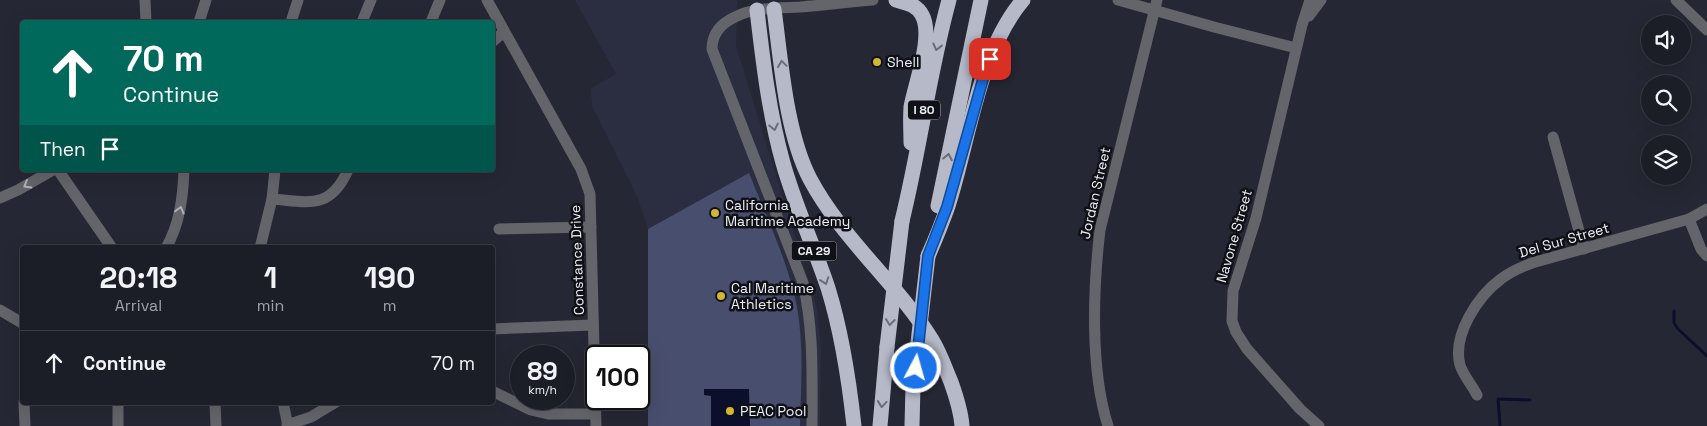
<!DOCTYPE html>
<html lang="en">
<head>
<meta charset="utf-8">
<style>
  body { margin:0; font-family:"Space Grotesk",sans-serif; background:#292b33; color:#f1f3f6; height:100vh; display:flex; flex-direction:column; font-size:19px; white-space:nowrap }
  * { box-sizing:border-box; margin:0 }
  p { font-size:16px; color:#a0a2a7 }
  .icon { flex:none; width:28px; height:28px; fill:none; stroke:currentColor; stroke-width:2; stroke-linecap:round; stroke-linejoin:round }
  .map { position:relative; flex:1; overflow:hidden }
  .panel { position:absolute; left:20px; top:245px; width:475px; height:160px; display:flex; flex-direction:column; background:#1c1e27; border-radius:5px; box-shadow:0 5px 20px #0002,0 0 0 1px #3a3c44 }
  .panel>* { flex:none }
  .guide { position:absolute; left:20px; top:20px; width:475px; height:152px; border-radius:5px; box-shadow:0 5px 20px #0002,0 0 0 1px #3a3c44; background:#00695c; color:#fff; overflow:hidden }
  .tools { position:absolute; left:1641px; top:15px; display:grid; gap:10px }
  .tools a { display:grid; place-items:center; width:50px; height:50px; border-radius:50%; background:#1c1e27; box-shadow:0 5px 20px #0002,0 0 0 1px #3a3c44; font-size:25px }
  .speed { position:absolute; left:510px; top:345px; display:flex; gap:10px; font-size:25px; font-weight:700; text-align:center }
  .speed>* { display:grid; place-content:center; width:65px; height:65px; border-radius:50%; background:#1c1e27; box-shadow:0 5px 20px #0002,0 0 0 1px #3a3c44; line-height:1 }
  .speed small { font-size:12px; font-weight:400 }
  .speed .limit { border:2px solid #111; border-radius:8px; background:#fff; color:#111 }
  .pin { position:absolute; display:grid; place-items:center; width:42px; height:42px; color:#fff; margin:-21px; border-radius:10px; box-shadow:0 2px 8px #0006 }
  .me { position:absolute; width:55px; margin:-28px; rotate:6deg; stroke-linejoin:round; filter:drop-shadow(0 0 4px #0008) }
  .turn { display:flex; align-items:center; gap:18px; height:105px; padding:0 20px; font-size:22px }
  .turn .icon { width:65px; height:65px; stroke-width:2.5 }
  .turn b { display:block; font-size:35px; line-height:42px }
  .then { display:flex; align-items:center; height:48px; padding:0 20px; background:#0003; gap:10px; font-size:19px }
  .eta { display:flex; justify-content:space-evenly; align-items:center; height:85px; text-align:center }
  .eta b { font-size:30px; font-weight:700; line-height:35px }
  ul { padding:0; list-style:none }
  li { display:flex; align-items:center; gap:15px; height:65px; padding:0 20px; border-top:1px solid #3a3c44 }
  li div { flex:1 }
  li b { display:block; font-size:19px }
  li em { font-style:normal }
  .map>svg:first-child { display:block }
  .built { fill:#2b2e40 }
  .green { fill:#484e6d }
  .water { fill:#0c0f2c }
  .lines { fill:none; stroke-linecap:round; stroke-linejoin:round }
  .stream { stroke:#0c0f2c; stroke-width:3 }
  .minor { stroke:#63656b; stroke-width:11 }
  .highway { stroke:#b5b9c8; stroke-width:15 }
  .highway-bridge { stroke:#b5b9c8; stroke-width:15 }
  .oneway { stroke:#6b6d78 }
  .oneway2 { stroke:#afb1b9 }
  .route-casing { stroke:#114b97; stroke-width:12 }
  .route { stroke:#1a73e8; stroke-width:9 }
  .poi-dot { fill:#d4b635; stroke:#101116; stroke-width:2 }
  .labels { text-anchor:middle; stroke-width:5; stroke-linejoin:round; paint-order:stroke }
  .shield { fill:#101116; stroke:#abadb4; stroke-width:1 }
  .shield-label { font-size:12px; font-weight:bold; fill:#eef0f8 }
  .poi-label { font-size:14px; fill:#eef0f8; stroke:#101116; text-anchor:start }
  .street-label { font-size:14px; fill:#eef0f8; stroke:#101116 }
</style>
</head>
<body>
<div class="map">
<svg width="1707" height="426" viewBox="0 0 1707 426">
  <rect width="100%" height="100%" fill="#252834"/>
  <path class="built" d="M575,0h162l-1,46 81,262 4,41 -1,77h-172v-197l-11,-33 -44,-88 -3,-19 26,-15z"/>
  <path class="green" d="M749,173c17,43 39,88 48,134 7,39 4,80 3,119h-152v-197z"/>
  <path class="water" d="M704,389h45l1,37h-39v-30l-7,-1z"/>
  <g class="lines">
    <g class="stream">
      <path d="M1674,311v12l4,6 29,27"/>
      <path d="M1500,426l-2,-27 32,1"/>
    </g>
    <g class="minor">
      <path d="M145,0l1,22"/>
      <path d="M487,0l94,169 9,25 6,232"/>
      <path d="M1118,0l96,27 82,21"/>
      <path d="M1310,0l-8,25 -46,193 -23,73 -1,30 4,11 11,17 53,60 19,17"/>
      <path d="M1676,0l31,30"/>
      <path d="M1309,16l12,-16"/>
      <path d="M199,22l7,-22"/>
      <path d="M291,22l7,-22"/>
      <path d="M362,22l9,-22"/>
      <path d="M431,22l9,-22"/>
      <path d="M492,42l12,-10"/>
      <path d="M1553,137l31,112"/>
      <path d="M58,170l54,78"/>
      <path d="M0,198l18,-8 35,-20"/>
      <path d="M272,199c37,3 58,11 76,-29"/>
      <path d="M1689,219l12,30 6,7"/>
      <path d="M499,229l92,-2"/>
      <path d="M166,248c14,-24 17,-52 18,-78"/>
      <path d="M260,248l12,-49 3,-29"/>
      <path d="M0,310l22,13"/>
      <path d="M492,329l101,-4"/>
      <path d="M492,391l39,19 17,4h47"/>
      <path d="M1477,395c-5,-10 -14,-20 -17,-30 -8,-30 18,-69 41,-86 9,-7 20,-12 31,-16l157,-44 18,-10"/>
      <path d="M24,402l1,24"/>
      <path d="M215,402l1,24"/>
      <path d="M283,402l5,24"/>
      <path d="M287,425l24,-8 25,-15"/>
      <path d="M118,426v-24"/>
      <path d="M812,426c0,-48 2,-96 -9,-143l-91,-234c0,-16 10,-26 23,-32 19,-10 44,-9 65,-10 24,-2 49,-5 73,-7"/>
      <path d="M1108,426c-18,-57 -15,-137 -8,-196l57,-230"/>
    </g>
    <g class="highway">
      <path d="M896,0c11,3 21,5 26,15 12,21 -7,69 -11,92 -1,12 0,24 0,36"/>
      <path d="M774,9c7,52 12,124 36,170 32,60 87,104 122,161 8,13 13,28 19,42 5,14 10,29 11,44"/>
      <path d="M757,10c6,52 12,103 26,153 12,43 31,83 45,125 14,45 21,92 26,138"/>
      <path d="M938,206l43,-206"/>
      <path d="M902,221c18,-73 27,-148 47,-221"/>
      <path d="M928,256c7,-16 14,-33 20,-50 21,-65 30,-153 75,-206"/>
      <path d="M880,426l7,-79"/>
      <path d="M912,426l1,-40"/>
    </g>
    <g class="highway-bridge">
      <path d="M887,347l15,-126"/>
      <path d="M913,386l15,-130"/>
    </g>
  </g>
  <defs><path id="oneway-chevron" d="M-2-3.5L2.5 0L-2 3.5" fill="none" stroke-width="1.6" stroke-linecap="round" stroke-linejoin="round" transform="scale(1.25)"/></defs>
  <g class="oneway">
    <use href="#oneway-chevron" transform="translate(937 47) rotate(104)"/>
    <use href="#oneway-chevron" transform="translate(782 64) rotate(-98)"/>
    <use href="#oneway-chevron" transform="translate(774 127) rotate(78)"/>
    <use href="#oneway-chevron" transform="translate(948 157) rotate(-79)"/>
    <use href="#oneway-chevron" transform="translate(825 281) rotate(71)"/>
    <use href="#oneway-chevron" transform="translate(890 322) rotate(97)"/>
    <use href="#oneway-chevron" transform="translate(882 404) rotate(95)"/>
  </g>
  <g class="oneway2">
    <use href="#oneway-chevron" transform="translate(27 185) rotate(150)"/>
    <use href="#oneway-chevron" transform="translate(180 210) rotate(-75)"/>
  </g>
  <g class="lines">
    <defs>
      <path id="route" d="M916,368l12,-112 19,-49 38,-135 5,-13"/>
    </defs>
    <use href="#route" class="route-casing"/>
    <use href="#route" class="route"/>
  </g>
  <g class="poi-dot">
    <circle cx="877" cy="62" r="5"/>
    <circle cx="715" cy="213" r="5"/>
    <circle cx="721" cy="296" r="5"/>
    <circle cx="730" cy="411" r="5"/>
  </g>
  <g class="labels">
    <g class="shield">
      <rect x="908" y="100.5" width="32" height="19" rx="4"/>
      <rect x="791.5" y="241.5" width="45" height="19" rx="4"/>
    </g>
    <g class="shield-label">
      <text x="924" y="114">I 80</text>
      <text x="814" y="255">CA 29</text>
    </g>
    <g class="poi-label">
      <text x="887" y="67">Shell</text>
      <text x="725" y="210">California<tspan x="725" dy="16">Maritime Academy</tspan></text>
      <text x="731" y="293">Cal Maritime<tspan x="731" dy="16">Athletics</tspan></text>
      <text x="740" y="416">PEAC Pool</text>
    </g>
    <g class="street-label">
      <text transform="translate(1095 193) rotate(-77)" y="5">Jordan Street</text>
      <text transform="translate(1234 236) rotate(-74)" y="5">Navone Street</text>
      <text transform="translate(1564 240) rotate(-16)" y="5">Del Sur Street</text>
      <text transform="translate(577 260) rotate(-92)" y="5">Constance Drive</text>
    </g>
  </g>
</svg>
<div class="tools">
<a><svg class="icon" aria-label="sound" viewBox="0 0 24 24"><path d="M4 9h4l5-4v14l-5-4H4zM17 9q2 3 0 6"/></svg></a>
<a><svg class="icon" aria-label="search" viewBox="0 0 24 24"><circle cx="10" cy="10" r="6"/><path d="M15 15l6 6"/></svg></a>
<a><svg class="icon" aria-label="layers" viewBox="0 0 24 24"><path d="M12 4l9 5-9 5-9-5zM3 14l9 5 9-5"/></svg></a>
</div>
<div class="speed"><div>89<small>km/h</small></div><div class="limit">100</div></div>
<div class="pin" style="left:990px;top:59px;background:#d93025"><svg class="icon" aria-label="arrive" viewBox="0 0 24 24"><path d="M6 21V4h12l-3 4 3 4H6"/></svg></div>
<svg class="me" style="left:916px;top:368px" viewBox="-20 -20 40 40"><circle r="17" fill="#1a73e8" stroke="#fff" stroke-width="3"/><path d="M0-11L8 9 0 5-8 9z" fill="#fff"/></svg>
<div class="guide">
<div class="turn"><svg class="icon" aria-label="ahead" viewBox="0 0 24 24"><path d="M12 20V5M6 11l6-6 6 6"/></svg><div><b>70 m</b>Continue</div></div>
<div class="then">Then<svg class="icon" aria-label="arrive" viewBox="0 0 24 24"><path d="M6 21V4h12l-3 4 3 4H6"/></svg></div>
</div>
<section class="panel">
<div class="eta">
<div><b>20:18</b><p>Arrival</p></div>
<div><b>1</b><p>min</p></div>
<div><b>190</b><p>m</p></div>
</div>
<ul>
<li><svg class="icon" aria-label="ahead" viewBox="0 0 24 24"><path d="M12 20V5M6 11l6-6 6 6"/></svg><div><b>Continue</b></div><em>70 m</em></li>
</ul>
</section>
</div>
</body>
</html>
